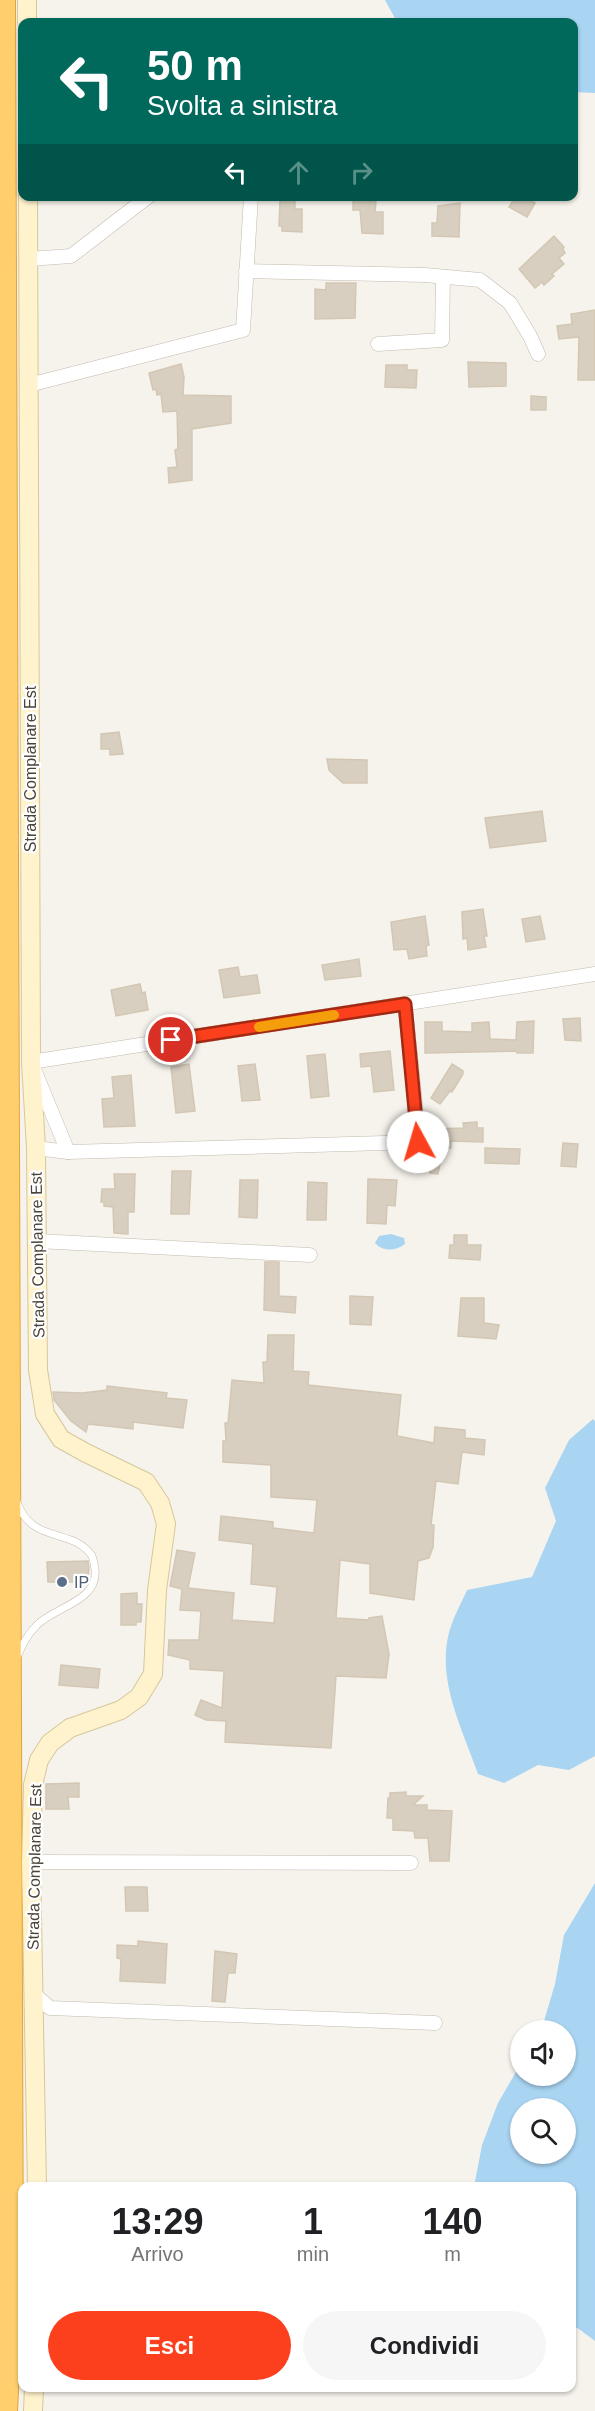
<!DOCTYPE html>
<html lang="it">
<head>
<meta charset="utf-8">
<style>
  body { margin:0; font-family:Arial,sans-serif; background:#f6f6f6; color:#202124; height:100vh; display:flex; flex-direction:column; font-size:22px; white-space:nowrap }
  * { box-sizing:border-box; margin:0 }
  p { font-size:20px; color:#757577 }
  .icon { flex:none; width:33px; height:33px; fill:none; stroke:currentColor; stroke-width:2; stroke-linecap:round; stroke-linejoin:round }
  .map { position:relative; flex:1; overflow:hidden }
  .panel { position:absolute; left:18px; top:2182px; width:558px; height:210px; display:flex; flex-direction:column; background:#fff; border-radius:12px; box-shadow:0 2px 4px #0004 }
  .panel>* { flex:none }
  .top-card { position:absolute; left:18px; top:18px; width:560px; height:183px; border-radius:12px; box-shadow:0 2px 4px #0004; background:#00695c; color:#fff; overflow:hidden }
  .tools { position:absolute; left:510px; top:2020px; display:grid; gap:12px }
  .tools a { display:grid; place-items:center; width:66px; height:66px; border-radius:50%; background:#fff; box-shadow:0 2px 4px #0004; font-size:30px }
  .pin { position:absolute; display:grid; place-items:center; width:51px; height:51px; color:#fff; margin:-26px; border:3px solid #fff; border-radius:50%; box-shadow:0 2px 6px #0007 }
  .me { position:absolute; width:66px; margin:-33px; rotate:354deg; stroke-linejoin:round; filter:drop-shadow(0 0 4px #0008) }
  .turn { display:flex; align-items:center; gap:21px; height:126px; padding:0 30px; font-size:27px }
  .turn .icon { width:78px; height:78px; stroke-width:2.5 }
  .turn b { display:block; font-size:42px; line-height:51px }
  .lanes { display:flex; align-items:center; height:57px; padding:0 30px; background:#0003; justify-content:center; gap:30px; direction:ltr }
  .lanes .off { opacity:.35 }
  .eta { display:flex; justify-content:space-evenly; align-items:center; height:102px; text-align:center }
  .eta b { font-size:36px; font-weight:600; line-height:42px }
  .primary-button { display:flex; gap:12px; margin-top:auto; padding:12px 30px }
  .primary-button a { flex:1; height:69px; border-radius:36px; background:#fc3f1d; color:#fff; font-size:24px; font-weight:600; line-height:69px; text-align:center }
  .primary-button a+a { background:#f6f6f6; color:#202124 }
  .map>svg:first-child { display:block }
  .water { fill:#a9d4f2; fill-rule:evenodd }
  .building { fill:#d8cfc1; stroke:#d3c7b4; stroke-width:1.5 }
  .lines { fill:none; stroke-linecap:round; stroke-linejoin:round }
  .lane-casing { stroke:#c2bbae; stroke-width:8 }
  .street-casing { stroke:#c2bbae; stroke-width:15 }
  .secondary-casing { stroke:#d6c79b; stroke-width:20 }
  .highway-casing { stroke:#e0a43c; stroke-width:26 }
  .lane { stroke:#fff; stroke-width:7 }
  .street { stroke:#fff; stroke-width:14 }
  .secondary { stroke:#fff3cd; stroke-width:18 }
  .highway { stroke:#ffcf6e; stroke-width:24 }
  .route-casing { stroke:#a42913; stroke-width:15 }
  .route { stroke:#fc3f1d; stroke-width:10 }
  .slow { stroke:#f59e0b; stroke-width:10 }
  .service-dot { fill:#5c6f8a; stroke:#fff; stroke-width:2 }
  .labels { text-anchor:middle; stroke-width:4.5; stroke-linejoin:round; paint-order:stroke }
  .street-label { font-size:16px; fill:#4b4439; stroke:#fff }
  .service-label { font-size:16px; fill:#4e5e75; stroke:#fff; text-anchor:start }
</style>
</head>
<body>
<div class="map">
<svg width="595" height="2411" viewBox="0 0 595 2411">
  <rect width="100%" height="100%" fill="#f6f3ec"/>
  <g class="water">
    <path d="M385,0h210v93l-22,-1v-70h-176z"/>
    <path d="M391,1234l13,4 1,6c-9,7 -22,8 -30,-1l4,-7z"/>
    <path d="M593,1419l2,2v335l-26,14 -31,-5 -34,18 -26,-9c-15,-43 -40,-91 -30,-137 3,-16 13,-33 19,-47l65,-13 24,-56 -11,-33 24,-48z"/>
    <path d="M595,1883v458l-16,-12 -7,-3v-139h-98l8,-42 16,-42 22,-38v11h46v-45h-25l14,-47 9,-49zM520,2109h46v45h-46z"/>
  </g>
  <g class="building">
    <path d="M353,196h14v5h9l-1,11h8v22l-21,-1 -2,-23h-7z"/>
    <path d="M516,196h7l12,7 -8,14 -18,-10z"/>
    <path d="M295,199v10h7v23l-20,-1v-5h-3l1,-25z"/>
    <path d="M460,203l-1,34 -27,-1v-13h5l1,-17z"/>
    <path d="M554,236l10,11 -1,2 2,4 -6,5 5,6 -12,10 2,2 -10,9 -2,-3 -7,6 -16,-19z"/>
    <path d="M326,283h30l-1,35 -40,1v-30l11,1z"/>
    <path d="M595,310v70h-17l1,-43 -20,2 -2,-13 15,-2 -1,-10z"/>
    <path d="M468,362l38,1v23l-37,1z"/>
    <path d="M181,364l3,13 -1,18 48,1v27l-39,6v51l-23,3 -1,-15 9,-1 -2,-17 3,-1 -1,-38 -14,1 -2,-18 -4,1 -1,-6 -3,1 -4,-17z"/>
    <path d="M386,365h21v5h10l-1,18 -31,-1z"/>
    <path d="M531,396l15,1v13h-15z"/>
    <path d="M119,732l4,22 -13,1v-6h-9v-15z"/>
    <path d="M327,759l40,1v23h-24l-14,-13z"/>
    <path d="M542,811l4,30 -56,7 -5,-30z"/>
    <path d="M483,909l4,27h-3l2,11 -18,3 -1,-12 -4,1 -1,-27z"/>
    <path d="M425,916l4,29 -3,1 1,10 -18,3 -2,-10 -13,1 -3,-28z"/>
    <path d="M540,916l5,23 -19,3 -4,-23z"/>
    <path d="M359,959l2,17 -36,4 -3,-15z"/>
    <path d="M238,967l2,10 17,-2 3,18 -36,5 -5,-28z"/>
    <path d="M140,984l2,9 3,-1 3,18 -32,6 -5,-26z"/>
    <path d="M580,1018l1,23 -16,-1 -2,-21z"/>
    <path d="M534,1021l-1,32h-16l-1,-2 -91,2v-31h17v9l30,1v-9l17,-1 1,17 26,1 1,-18z"/>
    <path d="M390,1051l4,39 -20,2 -3,-26 -10,1 -1,-13z"/>
    <path d="M325,1054l4,42 -18,2 -4,-42z"/>
    <path d="M189,1064l6,47 -19,2 -5,-46z"/>
    <path d="M255,1064l5,36 -18,1 -4,-35z"/>
    <path d="M452,1064l11,7v3l-11,18 -2,-1 -10,13 -9,-6z"/>
    <path d="M131,1075l4,51 -31,1 -2,-28 12,-1 -2,-21z"/>
    <path d="M477,1122v6h6v14l-32,-1v7h-8l-5,26 -8,-1 2,-44 32,-1 -1,-5z"/>
    <path d="M563,1143l15,1 -2,23 -15,-1z"/>
    <path d="M485,1148l35,1 -1,15 -34,-1z"/>
    <path d="M172,1171h19l-2,43h-18z"/>
    <path d="M114,1174h21l-1,38h-6v22l-14,-1 -1,-26 -9,-1v-4h-3l1,-13h13z"/>
    <path d="M368,1179l29,1 -2,26 -8,-1 -1,19 -19,-1z"/>
    <path d="M240,1180h18l-1,38 -18,-1z"/>
    <path d="M308,1182l19,1 -1,37h-19z"/>
    <path d="M454,1235h13v10h14l-1,15 -31,-2 1,-13h4z"/>
    <path d="M265,1262h14v34l17,1 -1,16 -31,-3z"/>
    <path d="M350,1296l23,1 -2,28 -21,-1z"/>
    <path d="M461,1298h23v25l15,2 -3,14 -38,-3z"/>
    <path d="M268,1335h26l-1,36 16,1 -1,13 93,10 -4,41 37,7 1,-16 30,3v8l20,2 -1,15 -22,-3 -4,32 -22,-3 -5,44h3l-1,22 -4,11 -11,3 -4,39 -44,-7v-29l-30,-4 -4,58 33,2v-2l13,-2 7,38 -3,24 -50,-2 -5,72 -106,-6 1,-21 -20,-1 -11,-5 6,-15 21,8 2,-37 -34,-2v-9l-22,-5 1,-15h30l2,-29 -21,-1 2,-21 -12,-3 7,-36 18,3 -7,35 46,5 -2,27 42,3 3,-36 -26,-3 2,-40 -34,-4 2,-24 52,6v6l41,5 3,-33 -46,-3v-32l-48,-3v-21h3l-1,-18h3l4,-43 32,3 -1,-21h4z"/>
    <path d="M107,1386l60,7 -1,5 21,2 -4,28 -50,-6v7l-45,-5 -2,8 -15,-11 -17,-21 -1,-8 29,1 25,-3z"/>
    <path d="M88,1561l1,8 -2,13h-39l-1,-20z"/>
    <path d="M137,1593v11h5l-1,18h-5v3h-15v-31z"/>
    <path d="M61,1665l39,4 -2,19 -39,-3z"/>
    <path d="M79,1783v14h-11l1,12h-23v-25z"/>
    <path d="M406,1792v4h17l-10,9h14v5l25,1 -3,50h-19l-2,-23h-13l-1,-7 -21,-1v-12h-6l1,-20h2v-5z"/>
    <path d="M125,1887h22l1,24h-22z"/>
    <path d="M138,1941l29,3 -2,39 -45,-2 1,-22 -4,-1v-13l21,1z"/>
    <path d="M215,1951l22,3 -2,19h-7l-3,29 -13,-1z"/>
  </g>
  <g class="lines">
    <defs>
      <path id="lane" d="M17,1502c15,43 56,25 75,54 2,4 2,9 3,13 4,33 -42,38 -59,57 -9,9 -14,20 -19,31"/>
      <g id="street">
        <path d="M29,259l42,-3 78,-60"/>
        <path d="M246,271l179,4 55,5 30,23 20,33 8,18"/>
        <path d="M378,344l64,-4 1,-63"/>
        <path d="M29,385l214,-55 8,-134"/>
        <path d="M36,1148l32,4 351,-10 -14,-138"/>
        <path d="M68,1152l-37,-90 564,-88"/>
        <path d="M37,1241l273,14"/>
        <path d="M31,1862l380,1"/>
        <path d="M34,1994l16,14 385,15"/>
      </g>
      <g id="secondary">
        <path d="M27,0v22"/>
        <path d="M28,196l3,866 5,86 2,222 7,44 16,25 25,14 60,29 14,21 6,21 -9,66 -4,84 -14,23 -18,13 -51,18 -20,15 -11,17 -6,25 -2,77 6,325"/>
        <path d="M33,2411l1,-23"/>
      </g>
      <path id="highway" d="M3,0l8,2292 -6,119"/>
    </defs>
    <use href="#lane" class="lane-casing"/>
    <use href="#street" class="street-casing"/>
    <use href="#secondary" class="secondary-casing"/>
    <use href="#highway" class="highway-casing"/>
    <use href="#lane" class="lane"/>
    <use href="#street" class="street"/>
    <use href="#secondary" class="secondary"/>
    <use href="#highway" class="highway"/>
  </g>
  <g class="lines">
    <defs>
      <path id="route" d="M171,1040l234,-36 13,138"/>
    </defs>
    <use href="#route" class="route-casing"/>
    <use href="#route" class="route"/>
    <path class="slow" d="M259,1027l75,-12"/>
  </g>
  <circle class="service-dot" cx="62" cy="1582" r="6"/>
  <g class="labels">
    <g class="street-label">
      <text transform="translate(30 769) rotate(-90)" y="6">Strada Complanare Est</text>
      <text transform="translate(37 1255) rotate(-91)" y="6">Strada Complanare Est</text>
      <text transform="translate(34 1867) rotate(-89)" y="6">Strada Complanare Est</text>
    </g>
    <g class="service-label">
      <text x="74" y="1588">IP</text>
    </g>
  </g>
</svg>
<div class="tools">
<a><svg class="icon" aria-label="sound" viewBox="0 0 24 24"><path d="M4 9h4l5-4v14l-5-4H4zM17 9q2 3 0 6"/></svg></a>
<a><svg class="icon" aria-label="search" viewBox="0 0 24 24"><circle cx="10" cy="10" r="6"/><path d="M15 15l6 6"/></svg></a>
</div>
<div class="pin" style="left:171px;top:1040px;background:#d93025"><svg class="icon" aria-label="arrive" viewBox="0 0 24 24"><path d="M6 21V4h12l-3 4 3 4H6"/></svg></div>
<svg class="me" style="left:418px;top:1142px" viewBox="-20 -20 40 40"><circle r="19" fill="#fff"/><path d="M0-13L10 11 0 6-10 11z" fill="#fc3f1d"/></svg>
<div class="top-card">
<div class="turn"><svg class="icon" aria-label="left" viewBox="0 0 24 24"><path d="M17 20v-9H6M10 6l-5 5 5 5"/></svg><div><b>50 m</b>Svolta a sinistra</div></div>
<div class="lanes"><svg class="icon" aria-label="left" viewBox="0 0 24 24"><path d="M17 20v-9H6M10 6l-5 5 5 5"/></svg><svg class="icon off" aria-label="ahead" viewBox="0 0 24 24"><path d="M12 20V5M6 11l6-6 6 6"/></svg><svg class="icon off" aria-label="right" viewBox="0 0 24 24"><path d="M7 20v-9h11M14 6l5 5-5 5"/></svg></div>
</div>
<section class="panel">
<div class="eta">
<div><b>13:29</b><p>Arrivo</p></div>
<div><b>1</b><p>min</p></div>
<div><b>140</b><p>m</p></div>
</div>
<div class="primary-button"><a>Esci</a><a>Condividi</a></div>
</section>
</div>
</body>
</html>
